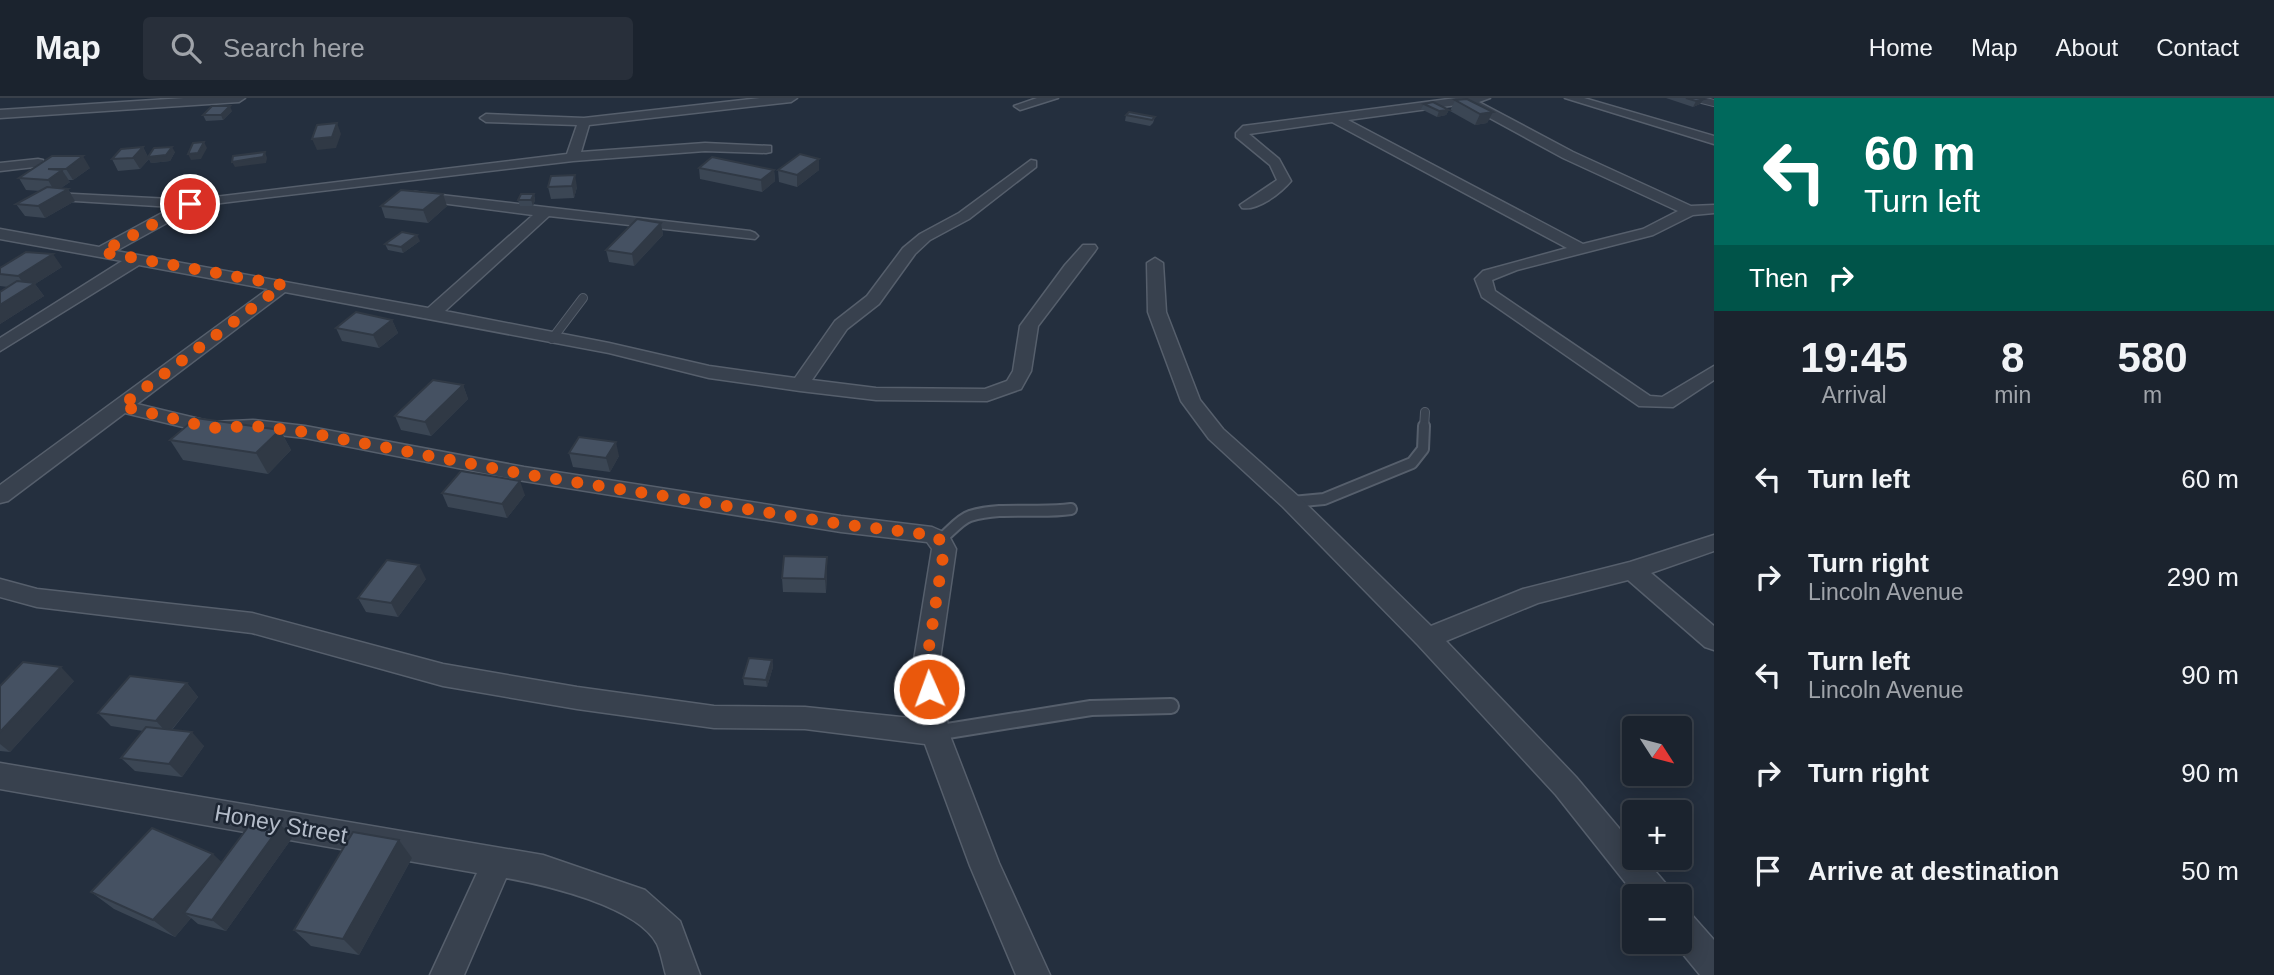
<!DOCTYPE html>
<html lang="en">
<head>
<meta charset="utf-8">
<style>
  body { margin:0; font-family:Arial,sans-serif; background:#282f3a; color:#f1f3f6; height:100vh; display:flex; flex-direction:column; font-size:26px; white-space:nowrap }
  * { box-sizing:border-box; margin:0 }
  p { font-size:23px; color:#a0a4aa }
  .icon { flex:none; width:38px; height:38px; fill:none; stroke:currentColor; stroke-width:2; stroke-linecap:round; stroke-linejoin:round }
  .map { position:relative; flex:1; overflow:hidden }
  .side { display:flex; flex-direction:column; background:#1b232e; width:560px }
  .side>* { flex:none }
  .guide { background:#00695c; color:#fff; overflow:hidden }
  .needle { width:46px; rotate:126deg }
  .buttons { position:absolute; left:1622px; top:618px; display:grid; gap:14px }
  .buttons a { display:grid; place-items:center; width:70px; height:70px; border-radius:7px; background:#1b232e; box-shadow:0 4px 18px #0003,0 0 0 2px #39404a; font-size:35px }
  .pin { position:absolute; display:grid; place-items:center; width:60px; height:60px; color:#fff; margin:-30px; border:4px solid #fff; border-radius:50%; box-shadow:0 2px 7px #0007 }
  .me { position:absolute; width:77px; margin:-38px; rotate:358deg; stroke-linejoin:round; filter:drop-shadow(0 0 5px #0008) }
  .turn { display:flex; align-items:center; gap:24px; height:147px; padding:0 35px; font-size:32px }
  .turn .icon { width:91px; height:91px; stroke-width:2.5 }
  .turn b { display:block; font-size:49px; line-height:60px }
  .then { display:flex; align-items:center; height:66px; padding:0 35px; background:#0003; gap:14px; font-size:26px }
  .eta { display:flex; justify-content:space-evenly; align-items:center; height:119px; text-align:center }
  .eta b { font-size:42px; font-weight:700; line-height:49px }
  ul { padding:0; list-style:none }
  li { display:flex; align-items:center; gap:21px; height:98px; padding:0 35px }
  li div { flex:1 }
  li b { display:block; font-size:26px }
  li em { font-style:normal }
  header { display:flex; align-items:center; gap:42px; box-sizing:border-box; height:98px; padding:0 35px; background:#1b232e; border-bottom:2px solid #39404a }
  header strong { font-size:33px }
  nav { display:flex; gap:38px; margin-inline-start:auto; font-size:24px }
  .search { width:490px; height:63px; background:#282f3a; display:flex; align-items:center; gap:18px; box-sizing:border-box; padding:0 24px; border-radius:7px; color:#a0a4aa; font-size:26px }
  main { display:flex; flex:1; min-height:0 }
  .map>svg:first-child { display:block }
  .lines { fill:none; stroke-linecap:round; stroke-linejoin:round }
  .lane-far3-casing { stroke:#565f6c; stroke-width:8 }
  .lane-far2-casing { stroke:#565f6c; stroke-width:10 }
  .lane-far1-casing { stroke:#565f6c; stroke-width:14 }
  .lane-casing { stroke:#565f6c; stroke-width:18 }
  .street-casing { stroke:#565f6c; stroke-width:3 }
  .lane-far3 { stroke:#38414e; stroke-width:6 }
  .lane-far2 { stroke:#38414e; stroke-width:8 }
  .lane-far1 { stroke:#38414e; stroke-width:10 }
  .lane { stroke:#38414e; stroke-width:14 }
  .street { fill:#38414e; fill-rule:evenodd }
  .wall { fill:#3b4654 }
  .shaded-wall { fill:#303945 }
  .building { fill:#455162; stroke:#303945; stroke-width:2 }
  .route { stroke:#ea580c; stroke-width:12; stroke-dasharray:0 21.6 }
  .labels { text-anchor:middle; stroke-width:5; stroke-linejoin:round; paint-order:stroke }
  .near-street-label { font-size:23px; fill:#b4bcc9; stroke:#1d2633 }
</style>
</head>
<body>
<header>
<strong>Map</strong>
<div class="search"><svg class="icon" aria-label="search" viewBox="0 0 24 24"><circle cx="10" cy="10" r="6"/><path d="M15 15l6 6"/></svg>Search here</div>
<nav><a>Home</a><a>Map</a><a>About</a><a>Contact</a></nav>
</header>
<main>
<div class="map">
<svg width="1714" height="877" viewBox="0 0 1714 877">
  <rect width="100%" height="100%" fill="#242f3e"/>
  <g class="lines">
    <defs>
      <path id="lane-far3" d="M1694,0l20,5"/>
      <g id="lane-far2">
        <path d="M552,241l31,-41"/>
        <path d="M1424,330l1,-16"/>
      </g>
      <g id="lane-far1">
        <path d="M1292,404l32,-3 88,-36 11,-14 1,-23"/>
        <path d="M940,442c9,-7 20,-21 30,-24 33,-10 68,-2 101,-7"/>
      </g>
      <path id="lane" d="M935,635l156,-25 80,-2"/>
      <g id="street">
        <path d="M184,0h61l-6,4 -239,16v-8z"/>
        <path d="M760,0h37l-6,4 -202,23 -8,27 124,-9 66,3v6l-5,1 -61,-2 -132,10 -352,42 -27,5 -78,43 312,57 105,-93 -123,-16 -2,-3 2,-3 5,-1 335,39 5,2 3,3 -3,3 -206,-23 -104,95 164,32 100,23 86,12 40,-57 32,-25 36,-48 17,-14 39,-21 72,-53 5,1v6l-67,52 -39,21 -15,14 -36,50 -32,25 -35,51 64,8 109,1 22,-8 6,-10 7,-45 45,-61 18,-20h12l2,3 -2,3 -57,75 -7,45 -10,18 -34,12 -111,-1 -76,-9 -91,-13 -100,-25 -324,-61 -148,112 75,18 41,-2 52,6 219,41 317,49 91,11 16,7 8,15 -17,117 10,67 50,130 51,112h-34l-46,-109 -45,-122 -120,-15 -91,-1 -137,-19 -134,-23 -191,-53 -215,-26 -37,-10v-18l37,10 215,24 191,51 134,23 137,19 91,1 115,12 -7,-53 19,-117 -5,-7 -86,-10 -317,-51 -219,-43 -52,-6 -41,2 -87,-21 -117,88 -8,2v-18l268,-196 -129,-24 -139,86v-13l122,-77 -122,-22v-10l99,18 74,-40 -114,-7 -5,-1 -2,-3 2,-3 136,7 377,-46 10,-29 -91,-3 -6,-4 6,-4 98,4z"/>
        <path d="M1037,0h21l-38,12 -6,-4z"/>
        <path d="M1456,0h34l-11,4 94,50 118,54 23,-1v8l-21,2 -40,20 -136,35 -25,10 3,11 155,105 12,1 52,-31v14l-41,27 -34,-1 -157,-109 -7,-18 8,-8 84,-23 -235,-126 -83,12 30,25 12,22c-10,12 -33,30 -49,27l-2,-3 37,-25 -7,-15 -34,-28v-4l7,-7zM1464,6l99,54 115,53 -35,18 -60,15 -235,-124z"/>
        <path d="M1565,0h19l130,38v8z"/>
        <path d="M38,61l5,1v6l-43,5v-8z"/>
        <path d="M1155,160l8,5 3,49 34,88 23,29 76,68 132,129 92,-37 107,-27 84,-27v16l-63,22 63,53v24l-9,-3 -77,-67 -90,23 -92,38 130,136 58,69v12h10l23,27 5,11h-36l-80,-101 -138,-150 -135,-138 -74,-68 -28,-38 -33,-89 -1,-49z"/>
        <path d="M0,665l543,92 102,35 35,31 20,54h-34c-3,-10 -5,-22 -9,-31 -20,-38 -112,-59 -151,-66l-42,97h-34l47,-102 -477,-84z"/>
        <path d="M1680,811l11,5 23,26v35h-14l-27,-33h7z"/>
      </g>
    </defs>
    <use href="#lane-far3" class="lane-far3-casing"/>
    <use href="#lane-far2" class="lane-far2-casing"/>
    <use href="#lane-far1" class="lane-far1-casing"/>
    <use href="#lane" class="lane-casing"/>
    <use href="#street" class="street-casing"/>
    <use href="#lane-far3" class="lane-far3"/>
    <use href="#lane-far2" class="lane-far2"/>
    <use href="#lane-far1" class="lane-far1"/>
    <use href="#lane" class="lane"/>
    <use href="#street" class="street"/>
  </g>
  <g class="wall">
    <path d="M1666,0h35l-1,6 -7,3z"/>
    <path d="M1455,2l38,12 -6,11 -12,2 -25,-14z"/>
    <path d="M1424,6l25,6 -3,5 -9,2 -16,-8z"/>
    <path d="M232,13l-9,9 -17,1 -3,-6z"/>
    <path d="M1126,17l29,2 -2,6 -3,3 -25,-5z"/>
    <path d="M143,49l5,10 27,-5 -5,9 -19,2 -2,-4 -9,10 -22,2 -6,-12z"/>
    <path d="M819,61v11l-22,17 -18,-5 -1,-12z"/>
    <path d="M90,70l-17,12h-5l2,2 -9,6 7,1 7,12 -30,17 -20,-2 -9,-12 24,-13 -14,-1 -7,-12 16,-9z"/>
    <path d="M699,70l75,2 1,11 -13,11 -62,-13z"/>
    <path d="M548,89h29l-3,11 -23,1z"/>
    <path d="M534,96l1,6 -2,6h-13l-2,-6z"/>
    <path d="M381,108h66l-19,17 -43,-5z"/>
    <path d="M661,125l2,12 -29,31 -25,-4 -3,-12z"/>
    <path d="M420,143l-17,12 -15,-3 -3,-6z"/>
    <path d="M62,169l-27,17 9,12 -44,28v-32l8,-5 -8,-1v-18z"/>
    <path d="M392,222l6,13 -19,15 -37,-7 -6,-13z"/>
    <path d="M463,287l5,14 -37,37 -30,-6 -6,-14z"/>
    <path d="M280,332l11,20 -23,24 -85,-14 -13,-20z"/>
    <path d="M569,355l50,3 -9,16 -37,-5z"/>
    <path d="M442,395l83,2 -18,23 -59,-11z"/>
    <path d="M827,473l-1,22 -43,-1 -1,-14z"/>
    <path d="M426,481l-28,38 -32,-5 -8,-14z"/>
    <path d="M772,562l1,7 -6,20 -23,-2 -1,-7z"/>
    <path d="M74,583l-64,71 -10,-1v-65z"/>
    <path d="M187,585l11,14 -26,33 32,16 -22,31 -47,-6 -14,-13 22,-27 -32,-5 -13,-13z"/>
    <path d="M292,740l-66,93 -28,-7 -7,-6 -16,19 -61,-28 -23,-17 131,-30z"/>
    <path d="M399,742l13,18 -53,97 -48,-9 -17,-16z"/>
  </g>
  <g class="shaded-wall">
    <path d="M1704,1l-4,5 -7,3 3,-6z"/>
    <path d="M230,8l2,5 -9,9 -2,-5z"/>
    <path d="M1449,12l-3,5 -9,2 2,-6z"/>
    <path d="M1493,14l-6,11 -12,2 5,-11z"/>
    <path d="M337,25l4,11 -5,14 -19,2 -5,-11z"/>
    <path d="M204,44l3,6 -6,11 -10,1 -3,-6z"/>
    <path d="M143,49l5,10 24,-10 3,5 -5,9 -19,2 -2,-4 -9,10 -7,-11z"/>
    <path d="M265,54l2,6 -1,5 -31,4 -3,-5z"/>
    <path d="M83,58l7,12 -17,12 -7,-11z"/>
    <path d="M819,61v11l-22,17v-12z"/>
    <path d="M62,72l8,12 -15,10 -7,-12z"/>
    <path d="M774,72l1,11 -13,11 -1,-12z"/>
    <path d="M575,77l2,12 -3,11 -2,-12z"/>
    <path d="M68,91l7,12 -30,17 -7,-12z"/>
    <path d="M443,96l4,12 -19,17 -5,-13z"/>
    <path d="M534,96l1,6 -2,6 -2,-6z"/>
    <path d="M661,125l2,12 -29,31 -2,-12z"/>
    <path d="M417,137l3,6 -17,12 -2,-6z"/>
    <path d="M53,156l9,13 -27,17 9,12 -44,28v-19l27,-17 -9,-12z"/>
    <path d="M392,222l6,13 -19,15 -6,-13z"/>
    <path d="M463,287l5,14 -37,37 -6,-14z"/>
    <path d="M280,332l11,20 -23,24 -12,-21z"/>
    <path d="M616,344l3,14 -9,16 -4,-14z"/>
    <path d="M520,383l5,14 -18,23 -5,-14z"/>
    <path d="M827,459v14l-1,22 -1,-14z"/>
    <path d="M419,467l7,14 -28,38 -7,-14z"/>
    <path d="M772,562l1,7 -6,20 -1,-7z"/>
    <path d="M61,569l13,14 -64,71 -10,-8v-12z"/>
    <path d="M187,585l11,14 -30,37 -12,-13z"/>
    <path d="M192,634l12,14 -22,31 -13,-13z"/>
    <path d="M281,727l11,13 -66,93 -14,-11z"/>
    <path d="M399,742l13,18 -53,97 -16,-16z"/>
    <path d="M213,756l19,18 -48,41 7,5 -16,19 -22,-17z"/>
  </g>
  <g class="building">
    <path d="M1686,0h15l3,1 -8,2z"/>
    <path d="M1467,1l26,13 -13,2 -25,-14z"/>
    <path d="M1433,4l16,8 -10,1 -15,-7z"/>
    <path d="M212,8h18l-9,9h-18z"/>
    <path d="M1129,14l26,5 -3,3 -26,-5z"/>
    <path d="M337,25l-5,14 -20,2 5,-14z"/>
    <path d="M204,44l-6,11 -10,1 5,-11z"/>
    <path d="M143,49l-10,11 -21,1 9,-10z"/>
    <path d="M172,49l-6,8 -18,2 6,-9z"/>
    <path d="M265,54l-2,5 -31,5 1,-6z"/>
    <path d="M800,56l19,5 -22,16 -19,-5z"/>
    <path d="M52,58h31l-17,13h-18l14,1 -14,10 -29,-2z"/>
    <path d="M712,59l62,13 -13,10 -62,-12z"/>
    <path d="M575,77l-3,11 -24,1 3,-11z"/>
    <path d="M47,89l21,2 -30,17 -22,-2z"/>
    <path d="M401,92l42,4 -20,16 -42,-4z"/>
    <path d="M521,96h13l-3,6h-13z"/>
    <path d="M637,121l24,4 -29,31 -26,-4z"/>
    <path d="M402,134l15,3 -16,12 -16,-3z"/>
    <path d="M26,154l27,2 -35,22 -18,-2v-6z"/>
    <path d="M17,183l18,2 -35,22v-13z"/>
    <path d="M356,214l36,8 -19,15 -37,-7z"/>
    <path d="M433,282l30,5 -38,37 -30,-6z"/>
    <path d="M196,320l84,12 -24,23 -86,-13z"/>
    <path d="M579,339l37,5 -10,16 -37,-5z"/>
    <path d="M461,373l59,10 -18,23 -60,-11z"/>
    <path d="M784,458l43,1 -2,22 -43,-1z"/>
    <path d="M387,462l32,5 -28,38 -33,-5z"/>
    <path d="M749,560l23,2 -6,20 -23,-2z"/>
    <path d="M23,564l38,5 -61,65v-46z"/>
    <path d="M130,578l57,7 -31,38 -58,-8z"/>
    <path d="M146,629l46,5 -23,32 -48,-6z"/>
    <path d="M254,721l27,6 -69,95 -28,-7z"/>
    <path d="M152,730l61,26 -60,66 -62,-28z"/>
    <path d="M353,734l46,8 -56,99 -49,-9z"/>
  </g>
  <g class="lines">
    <path class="route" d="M190,106l-88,48 181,33 -162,121 91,22 42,-2 51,6 219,42 317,50 91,11 8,5 4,10 -18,116 3,23"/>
  </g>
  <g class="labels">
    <g class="near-street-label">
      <text transform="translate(281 726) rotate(10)" y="8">Honey Street</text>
    </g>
  </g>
</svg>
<div class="buttons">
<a><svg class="needle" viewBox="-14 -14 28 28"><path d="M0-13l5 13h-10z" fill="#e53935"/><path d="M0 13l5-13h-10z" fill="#a0a4aa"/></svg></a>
<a>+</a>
<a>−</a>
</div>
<div class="pin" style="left:190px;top:106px;background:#d93025"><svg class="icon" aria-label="arrive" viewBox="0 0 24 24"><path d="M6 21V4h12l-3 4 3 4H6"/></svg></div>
<svg class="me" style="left:929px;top:591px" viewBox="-20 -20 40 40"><circle r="17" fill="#ea580c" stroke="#fff" stroke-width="3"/><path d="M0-11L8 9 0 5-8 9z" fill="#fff"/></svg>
</div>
<section class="side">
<div class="guide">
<div class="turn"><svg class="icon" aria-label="left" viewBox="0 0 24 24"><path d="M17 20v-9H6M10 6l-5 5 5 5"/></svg><div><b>60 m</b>Turn left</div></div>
<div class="then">Then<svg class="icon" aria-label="right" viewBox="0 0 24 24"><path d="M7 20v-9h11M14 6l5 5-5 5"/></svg></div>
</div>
<div class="eta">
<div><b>19:45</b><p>Arrival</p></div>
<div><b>8</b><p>min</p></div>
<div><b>580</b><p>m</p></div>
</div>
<ul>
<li><svg class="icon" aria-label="left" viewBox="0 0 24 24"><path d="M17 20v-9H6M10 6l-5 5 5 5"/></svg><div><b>Turn left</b></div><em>60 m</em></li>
<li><svg class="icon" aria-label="right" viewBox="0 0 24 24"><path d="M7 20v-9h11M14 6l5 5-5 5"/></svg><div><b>Turn right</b><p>Lincoln Avenue</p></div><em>290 m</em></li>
<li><svg class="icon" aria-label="left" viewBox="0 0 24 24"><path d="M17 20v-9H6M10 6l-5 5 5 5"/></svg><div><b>Turn left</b><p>Lincoln Avenue</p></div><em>90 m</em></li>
<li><svg class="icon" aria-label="right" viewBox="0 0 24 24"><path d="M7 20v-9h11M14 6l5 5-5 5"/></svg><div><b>Turn right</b></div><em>90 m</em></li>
<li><svg class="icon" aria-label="arrive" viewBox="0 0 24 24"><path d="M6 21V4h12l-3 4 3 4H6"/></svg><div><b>Arrive at destination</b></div><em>50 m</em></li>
</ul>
</section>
</main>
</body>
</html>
